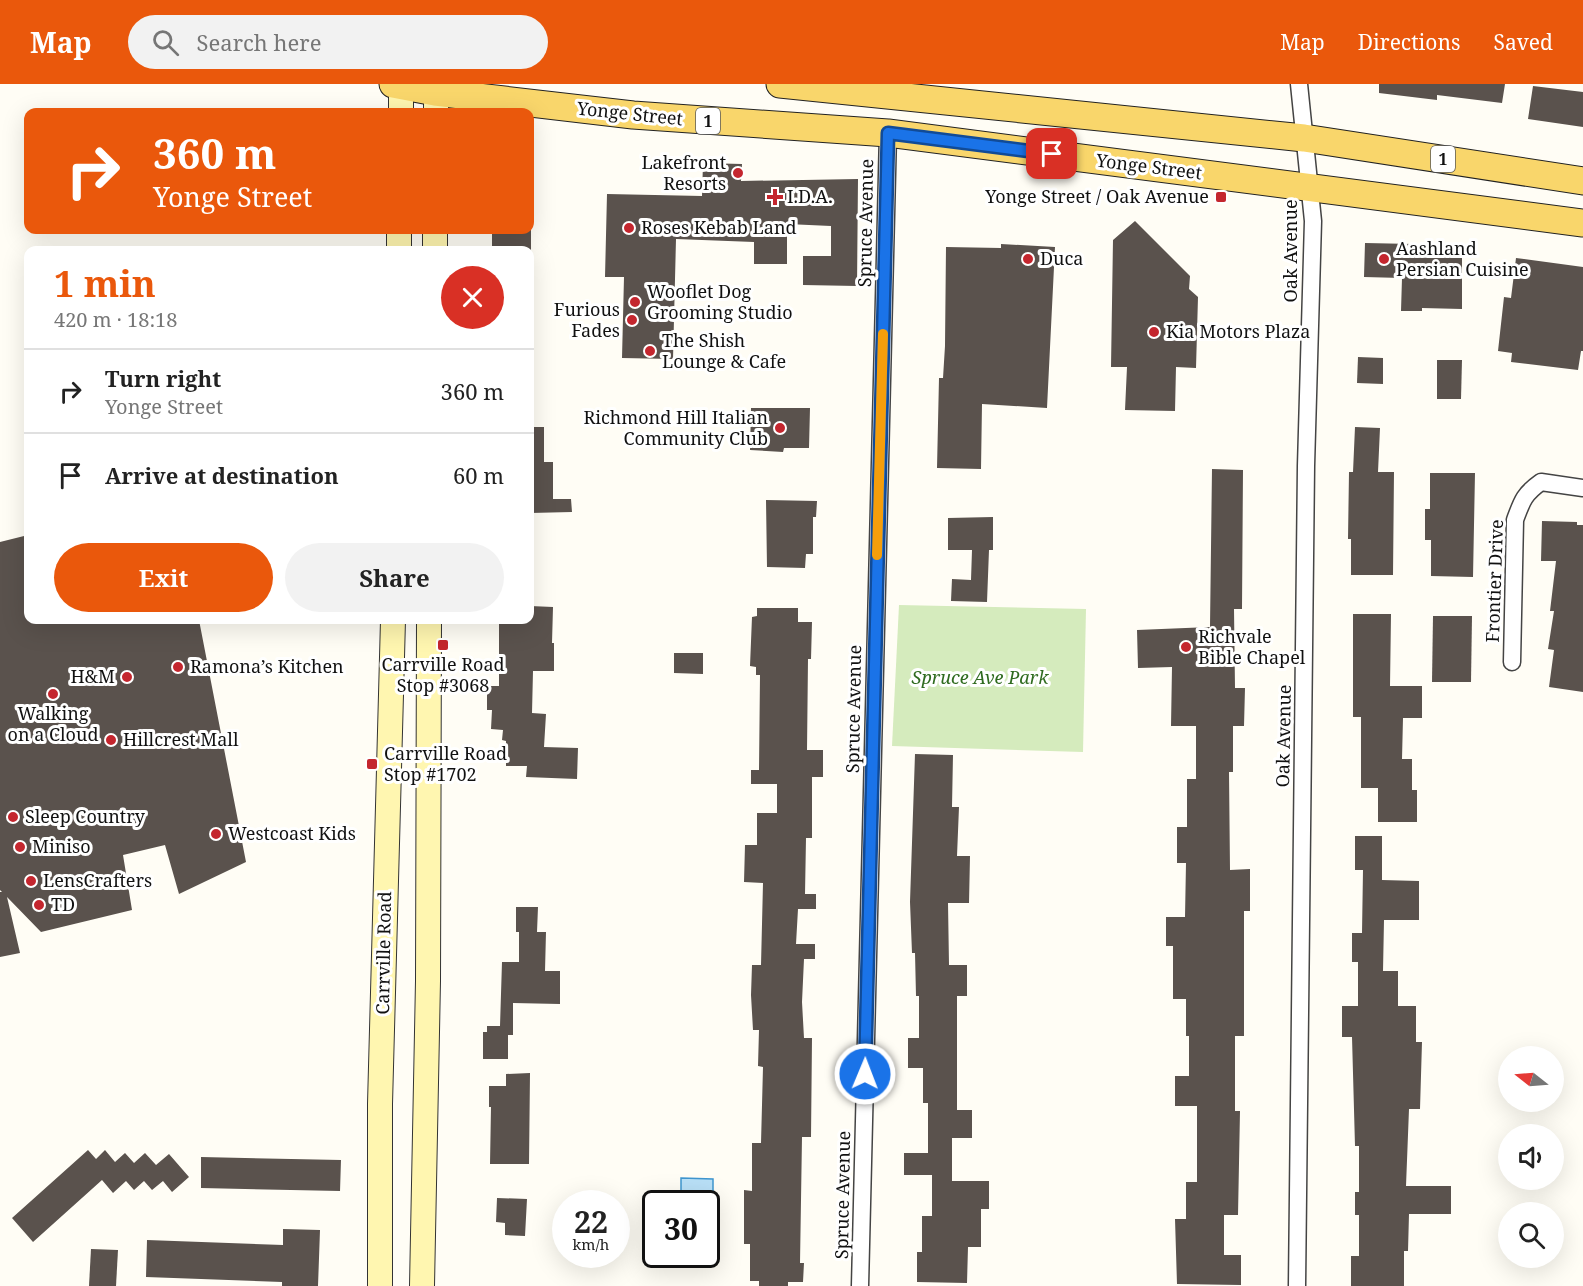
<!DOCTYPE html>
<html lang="en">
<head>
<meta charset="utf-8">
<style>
  body { margin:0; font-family:"Noto Serif",serif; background:#f2f2f2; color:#222; height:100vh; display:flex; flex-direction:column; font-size:22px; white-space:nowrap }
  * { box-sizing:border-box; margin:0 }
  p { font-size:20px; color:#767676 }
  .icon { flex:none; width:33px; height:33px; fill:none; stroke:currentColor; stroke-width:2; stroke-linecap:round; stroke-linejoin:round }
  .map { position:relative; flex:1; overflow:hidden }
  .side { position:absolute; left:24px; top:162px; width:510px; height:378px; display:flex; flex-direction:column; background:#fff; border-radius:12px; box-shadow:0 6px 24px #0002 }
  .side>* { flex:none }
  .banner { position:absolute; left:24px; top:24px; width:510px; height:126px; border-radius:12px; box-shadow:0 6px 24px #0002; background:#ea580c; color:#fff; overflow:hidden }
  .needle { width:39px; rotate:287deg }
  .fabs { position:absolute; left:1498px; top:962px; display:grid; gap:12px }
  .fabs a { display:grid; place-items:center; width:66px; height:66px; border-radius:50%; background:#fff; box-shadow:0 6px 24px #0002; font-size:30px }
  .speed { position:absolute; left:552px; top:1106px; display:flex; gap:12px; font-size:30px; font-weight:700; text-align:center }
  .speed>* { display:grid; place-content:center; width:78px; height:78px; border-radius:50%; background:#fff; box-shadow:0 6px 24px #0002; line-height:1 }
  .speed small { font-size:15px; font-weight:400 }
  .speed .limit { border:3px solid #111; border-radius:9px; background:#fff; color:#111 }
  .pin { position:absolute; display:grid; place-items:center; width:51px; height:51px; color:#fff; margin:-26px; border-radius:12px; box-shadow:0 3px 9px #0006 }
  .me { position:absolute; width:66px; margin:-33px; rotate:1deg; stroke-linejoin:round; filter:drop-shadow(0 0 4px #0008) }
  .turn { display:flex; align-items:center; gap:21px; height:126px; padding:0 30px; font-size:27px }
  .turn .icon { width:78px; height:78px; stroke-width:2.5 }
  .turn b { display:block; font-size:42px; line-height:51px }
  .round { display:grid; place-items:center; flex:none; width:63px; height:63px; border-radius:32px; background:#f2f2f2 }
  .overview { display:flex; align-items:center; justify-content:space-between; height:102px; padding:0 30px }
  h1 { font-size:36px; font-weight:700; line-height:45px; color:#ea580c }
  .button { display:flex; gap:12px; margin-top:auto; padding:12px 30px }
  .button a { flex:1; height:69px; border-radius:36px; background:#ea580c; color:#fff; font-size:24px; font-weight:700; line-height:69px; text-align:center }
  .button a+a { background:#f2f2f2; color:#222 }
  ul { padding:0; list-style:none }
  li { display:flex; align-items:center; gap:18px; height:84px; padding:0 30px; border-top:2px solid #e0e0e0 }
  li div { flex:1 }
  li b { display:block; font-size:22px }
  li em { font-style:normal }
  header { display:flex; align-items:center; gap:36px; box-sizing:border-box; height:84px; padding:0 30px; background:#ea580c; color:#fff }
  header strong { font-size:28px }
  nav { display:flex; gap:33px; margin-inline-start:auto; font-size:21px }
  .search { width:420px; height:54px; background:#f2f2f2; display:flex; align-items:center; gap:15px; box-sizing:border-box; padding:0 21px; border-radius:33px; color:#767676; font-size:22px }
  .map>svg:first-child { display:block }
  .green { fill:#d5ebbd }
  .water { fill:#b9e0f7; stroke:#3f96cf; stroke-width:1.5 }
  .building { fill:#5a524d }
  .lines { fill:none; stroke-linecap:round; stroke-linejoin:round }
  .street-casing { stroke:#444; stroke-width:19 }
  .secondary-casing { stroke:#333; stroke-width:26 }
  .primary-casing { stroke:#222; stroke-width:29 }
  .street { stroke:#fff; stroke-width:16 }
  .secondary { stroke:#fff6b0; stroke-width:24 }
  .primary { stroke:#f9d66b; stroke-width:27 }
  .route-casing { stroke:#114b97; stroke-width:15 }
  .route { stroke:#1a73e8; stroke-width:10 }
  .slow { stroke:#f59e0b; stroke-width:10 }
  .poi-dot { fill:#c4262e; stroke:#fff; stroke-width:2 }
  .labels { text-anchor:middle; stroke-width:6; stroke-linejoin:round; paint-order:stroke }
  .shield { fill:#fff; stroke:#585858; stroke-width:1.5 }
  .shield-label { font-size:16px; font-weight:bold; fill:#111 }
  .street-label { font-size:18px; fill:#111; stroke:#fff }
  .poi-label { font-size:18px; fill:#111; stroke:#fff; text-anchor:start }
  .park-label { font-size:18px; font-style:italic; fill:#2f6b1f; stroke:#fff }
</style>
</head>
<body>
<header>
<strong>Map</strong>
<div class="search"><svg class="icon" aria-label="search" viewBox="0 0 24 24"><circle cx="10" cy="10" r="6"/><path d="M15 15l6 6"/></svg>Search here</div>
<nav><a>Map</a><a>Directions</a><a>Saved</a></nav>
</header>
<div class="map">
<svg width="1583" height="1202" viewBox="0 0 1583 1202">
  <rect width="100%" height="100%" fill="#fffdf5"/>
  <path class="green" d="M899,521l187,4 -3,143 -191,-6z"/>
  <path class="water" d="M681,1094l32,1v18l-32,-1z"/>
  <g class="building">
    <path d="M1379,0h126l-3,19 -65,-8v5l-58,-7z"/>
    <path d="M1533,2l50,6v35l-55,-8z"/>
    <path d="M703,79l39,1 -1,17 117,-2 -1,107 -54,-1v-29h28v-30l-44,-2v40h-33v-22l-78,-3 -3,120 -51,-1 2,-81h-19l2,-83 95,2z"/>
    <path d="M1135,137l55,55 -1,13 9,8 -2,71 -20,-1 -1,44 -50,-1 2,-43h-16l2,-127z"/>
    <rect x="492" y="146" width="39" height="20"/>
    <path d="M1365,159l97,2v64l-40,-1v3h-21l1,-33 -38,-1z"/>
    <path d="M1001,160l54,3 -8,161 -65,-4 -1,65 -44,-1 2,-90h4l2,-32 1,-99 55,1z"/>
    <path d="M1516,174l67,9v84h-2l-3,19 -67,-8 1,-9 -14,-2 6,-54 7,1z"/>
    <path d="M1358,273l25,1v26l-26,-1z"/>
    <path d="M1437,276h25l-1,39h-24z"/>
    <path d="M751,324h59l-1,40h-25l-1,4 -33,-2z"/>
    <path d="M530,343h14v35h9v37h18l1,13 -42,1z"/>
    <path d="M1355,343l25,1 -2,44h16l-1,103h-42v-36h-3l1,-67h4z"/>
    <path d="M1212,385l31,1 -1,139h-8l1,79h10l-1,38h-11v46h-4l1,98 20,-1v42h-6v125h-9v75h5l-2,104h-14v40h17v30l-64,-1 -2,-65h11v-37h11v-76h-22v-30h14v-40h-3v-37h-13v-53h-7v-29h19l1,-54h-9v-36h10v-48h9v-53h-25l1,-59 -34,1 -1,-38 73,-3z"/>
    <path d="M1430,389h45l-2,104 -42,-1v-36h-6v-31h5z"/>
    <path d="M766,416l51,1 -1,16h-3v37h-7l-1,14 -38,-1z"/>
    <path d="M993,433v33h-4l-2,52 -36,-1 1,-22 19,1 1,-30h-24v-32z"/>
    <path d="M1542,437l35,1v3h6v167l-34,-5 5,-37 -6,-1 6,-38h-4l6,-50h-15z"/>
    <path d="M28,451v85h171l47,242 -67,32 -14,-49 -42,10 9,55 -91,22 -34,-35 13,56 -20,4v-65h2l-2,-2v-348z"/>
    <path d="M530,522l23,1 -1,36h2v28h-21l-1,42 14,1 -2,33 34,1 -1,31 -51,-2 1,-11h-21v-25l-4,-1 1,-10 -12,-1 1,-19h-5v-24h12v-66h31z"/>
    <path d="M757,524h41v14h14l-1,37h-3l-1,91h16v27h-11v61h-6l-1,56h11v15h-18l-2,35h19v15h-11l-2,43 2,36h8l-1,99h-9l-2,126h4l-1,19h-15v4h-29v-5h-9v-37h-6v-54l8,1v-48h9l2,-76 -5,-1 1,-36h-6l-2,-35 1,-30h9l2,-82 -19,-1 1,-37h12v-32h20v-29h-26v-14h8l1,-95h-4v-8l-6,-1 2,-49 5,-1z"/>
    <path d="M1353,530h38l-1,72h32v32h-19l-1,41h10v31h5v32h-39v-34h-17v-71h-8z"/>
    <path d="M1433,532h39l-1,66h-39z"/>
    <path d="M674,569h29v21l-29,-1z"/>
    <path d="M915,670l38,1 -1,52h7l-2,49h13l-1,47h-21l1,62h18v31h-10v114h15v28h-20v43h37v28h-8v38h-13l-1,36 -50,-1v-30h5v-36h10v-41h-28v-22h24v-50h-5v-35h-15v-30h11v-42h-3l-1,-43h-3l-2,-51z"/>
    <path d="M1355,752h27v44l37,1v39h-35l-1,51h15v35h18v36h6l-2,67h-11l-3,77h45v28h-42l-1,37h-4v35h-53v-30h8v-41h-4v-23h4v-46h-4l-3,-109h-10v-31h16v-44h-6v-29h10l1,-63h-8z"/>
    <path d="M516,823h22l-1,25h9l-1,39h15v33l-47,-1v32h-5v24h-25v-27h4v-6h13l2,-64h17v-30h-3z"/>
    <path d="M530,989l-1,91h-39l1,-57h-2v-21h17v-12z"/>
    <path d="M88,1066l8,9 9,-9 10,12 10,-9 9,10 11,-10 11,12 13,-11 20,23 -17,15 -9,-11 -11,9 -8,-9 -10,9 -8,-9 -13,12 -11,-13 -69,62 -21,-24z"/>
    <path d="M201,1073l140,3 -1,31 -139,-3z"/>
    <path d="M497,1114l30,1 -2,37 -20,-1v-12l-9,-1z"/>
    <path d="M283,1145l37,1 -2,56h-36v-4l-136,-5 1,-37 136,5z"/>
    <path d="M91,1165l27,1 -2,36h-27z"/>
  </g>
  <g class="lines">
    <defs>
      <g id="street">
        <path d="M1512,578l3,-142c7,-19 9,-26 26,-38l42,6"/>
        <path d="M860,1202l28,-1153"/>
        <path d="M1297,1202l9,-820 7,-245 -14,-137"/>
      </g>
      <g id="secondary">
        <path d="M436,0v28"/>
        <path d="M401,28v-28"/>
        <path d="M399,166v-20"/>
        <path d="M435,166v-20"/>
        <path d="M380,1202v-182l13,-484"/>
        <path d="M422,1202l6,-305 1,-361"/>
      </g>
      <g id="primary">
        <path d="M393,0l42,8 198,23 255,18 695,90"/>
        <path d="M780,0l524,54 279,43"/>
      </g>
    </defs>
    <use href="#street" class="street-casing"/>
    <use href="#secondary" class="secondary-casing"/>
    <use href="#primary" class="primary-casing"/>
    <use href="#street" class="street"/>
    <use href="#secondary" class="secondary"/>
    <use href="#primary" class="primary"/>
  </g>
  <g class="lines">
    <defs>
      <path id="route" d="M865,990l23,-941 164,21"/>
    </defs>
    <use href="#route" class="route-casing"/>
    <use href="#route" class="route"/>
    <path class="slow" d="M877,471l6,-221"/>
  </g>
  <g class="poi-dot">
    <circle cx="738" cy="89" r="6"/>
    <path d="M772 104h6v6h6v6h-6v6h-6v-6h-6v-6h6z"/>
    <rect x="1215" y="107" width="12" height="12" rx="3"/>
    <circle cx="629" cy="144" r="6"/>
    <circle cx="1028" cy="175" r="6"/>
    <circle cx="1384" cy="175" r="6"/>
    <circle cx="635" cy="218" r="6"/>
    <circle cx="632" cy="236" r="6"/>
    <circle cx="1154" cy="248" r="6"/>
    <circle cx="650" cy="267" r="6"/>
    <circle cx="780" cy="344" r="6"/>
    <rect x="437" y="555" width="12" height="12" rx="3"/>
    <circle cx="1186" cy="563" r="6"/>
    <circle cx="178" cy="583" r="6"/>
    <circle cx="127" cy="593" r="6"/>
    <circle cx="53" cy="610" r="6"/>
    <circle cx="111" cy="656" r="6"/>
    <rect x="366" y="674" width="12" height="12" rx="3"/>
    <circle cx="13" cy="733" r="6"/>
    <circle cx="216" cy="750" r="6"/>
    <circle cx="20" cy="763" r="6"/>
    <circle cx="31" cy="797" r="6"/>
    <circle cx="39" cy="821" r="6"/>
  </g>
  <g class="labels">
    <g class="shield">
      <rect x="696" y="24" width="24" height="26" rx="4.5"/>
      <rect x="1431" y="62" width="24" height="26" rx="4.5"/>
    </g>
    <g class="shield-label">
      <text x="708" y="43">1</text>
      <text x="1443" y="81">1</text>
    </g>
    <g class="street-label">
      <text transform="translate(630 30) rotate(6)" y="6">Yonge Street</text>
      <text transform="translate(1149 83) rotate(7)" y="6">Yonge Street</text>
      <text transform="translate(866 139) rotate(-89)" y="6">Spruce Avenue</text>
      <text transform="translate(1291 167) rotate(-90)" y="6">Oak Avenue</text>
      <text transform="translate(1495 497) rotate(-88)" y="6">Frontier Drive</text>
      <text transform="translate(854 625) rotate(-89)" y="6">Spruce Avenue</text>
      <text transform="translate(1284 652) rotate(-89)" y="6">Oak Avenue</text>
      <text transform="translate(384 869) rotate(-89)" y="6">Carrville Road</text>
      <text transform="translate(843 1111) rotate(-89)" y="6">Spruce Avenue</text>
    </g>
    <g class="poi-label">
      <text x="726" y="85" text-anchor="end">Lakefront<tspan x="726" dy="21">Resorts</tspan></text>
      <text x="787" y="119">I.D.A.</text>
      <text x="1209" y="119" text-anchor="end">Yonge Street / Oak Avenue</text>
      <text x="641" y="150">Roses Kebab Land</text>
      <text x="1396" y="171">Aashland<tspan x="1396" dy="21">Persian Cuisine</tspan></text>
      <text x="1040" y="181">Duca</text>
      <text x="647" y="214">Wooflet Dog<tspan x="647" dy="21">Grooming Studio</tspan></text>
      <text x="620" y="232" text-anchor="end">Furious<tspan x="620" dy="21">Fades</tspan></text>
      <text x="1166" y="254">Kia Motors Plaza</text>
      <text x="662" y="263">The Shish<tspan x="662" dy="21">Lounge &amp; Cafe</tspan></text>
      <text x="768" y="340" text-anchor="end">Richmond Hill Italian<tspan x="768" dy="21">Community Club</tspan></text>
      <text x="1198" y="559">Richvale<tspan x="1198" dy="21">Bible Chapel</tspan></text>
      <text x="443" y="587" text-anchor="middle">Carrville Road<tspan x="443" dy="21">Stop #3068</tspan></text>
      <text x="190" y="589">Ramona’s Kitchen</text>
      <text x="115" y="599" text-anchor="end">H&amp;M</text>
      <text x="53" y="636" text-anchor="middle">Walking<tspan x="53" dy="21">on a Cloud</tspan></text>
      <text x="123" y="662">Hillcrest Mall</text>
      <text x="384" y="676">Carrville Road<tspan x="384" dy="21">Stop #1702</tspan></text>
      <text x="25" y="739">Sleep Country</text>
      <text x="228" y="756">Westcoast Kids</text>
      <text x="32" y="769">Miniso</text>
      <text x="43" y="803">LensCrafters</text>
      <text x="51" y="827">TD</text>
    </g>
    <g class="park-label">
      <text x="980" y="600">Spruce Ave Park</text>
    </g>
  </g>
</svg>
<div class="fabs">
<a><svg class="needle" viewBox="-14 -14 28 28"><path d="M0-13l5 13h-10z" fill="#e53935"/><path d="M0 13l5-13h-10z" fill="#767676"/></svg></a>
<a><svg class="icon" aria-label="sound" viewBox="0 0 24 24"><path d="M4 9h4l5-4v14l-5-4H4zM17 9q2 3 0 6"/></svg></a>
<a><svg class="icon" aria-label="search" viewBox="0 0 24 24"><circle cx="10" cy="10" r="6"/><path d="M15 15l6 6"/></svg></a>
</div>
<div class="speed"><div>22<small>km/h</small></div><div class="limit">30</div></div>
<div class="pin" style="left:1052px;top:70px;background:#d93025"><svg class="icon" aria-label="arrive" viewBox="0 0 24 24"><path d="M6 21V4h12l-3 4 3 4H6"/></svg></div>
<svg class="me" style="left:865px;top:990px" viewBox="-20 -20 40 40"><circle r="17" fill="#1a73e8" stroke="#fff" stroke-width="3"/><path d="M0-11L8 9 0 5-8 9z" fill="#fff"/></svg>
<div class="banner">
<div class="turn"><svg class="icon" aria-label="right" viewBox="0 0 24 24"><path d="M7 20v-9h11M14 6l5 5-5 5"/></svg><div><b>360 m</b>Yonge Street</div></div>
</div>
<section class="side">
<div class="overview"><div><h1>1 min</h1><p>420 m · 18:18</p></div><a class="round" style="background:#d93025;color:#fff"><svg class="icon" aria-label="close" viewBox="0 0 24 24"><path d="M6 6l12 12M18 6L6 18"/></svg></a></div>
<ul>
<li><svg class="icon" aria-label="right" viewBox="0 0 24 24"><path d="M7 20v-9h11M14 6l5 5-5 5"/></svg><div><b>Turn right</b><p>Yonge Street</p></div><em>360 m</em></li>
<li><svg class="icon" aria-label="arrive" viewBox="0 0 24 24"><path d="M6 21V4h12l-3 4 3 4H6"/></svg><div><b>Arrive at destination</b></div><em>60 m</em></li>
</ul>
<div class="button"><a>Exit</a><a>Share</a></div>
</section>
</div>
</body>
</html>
